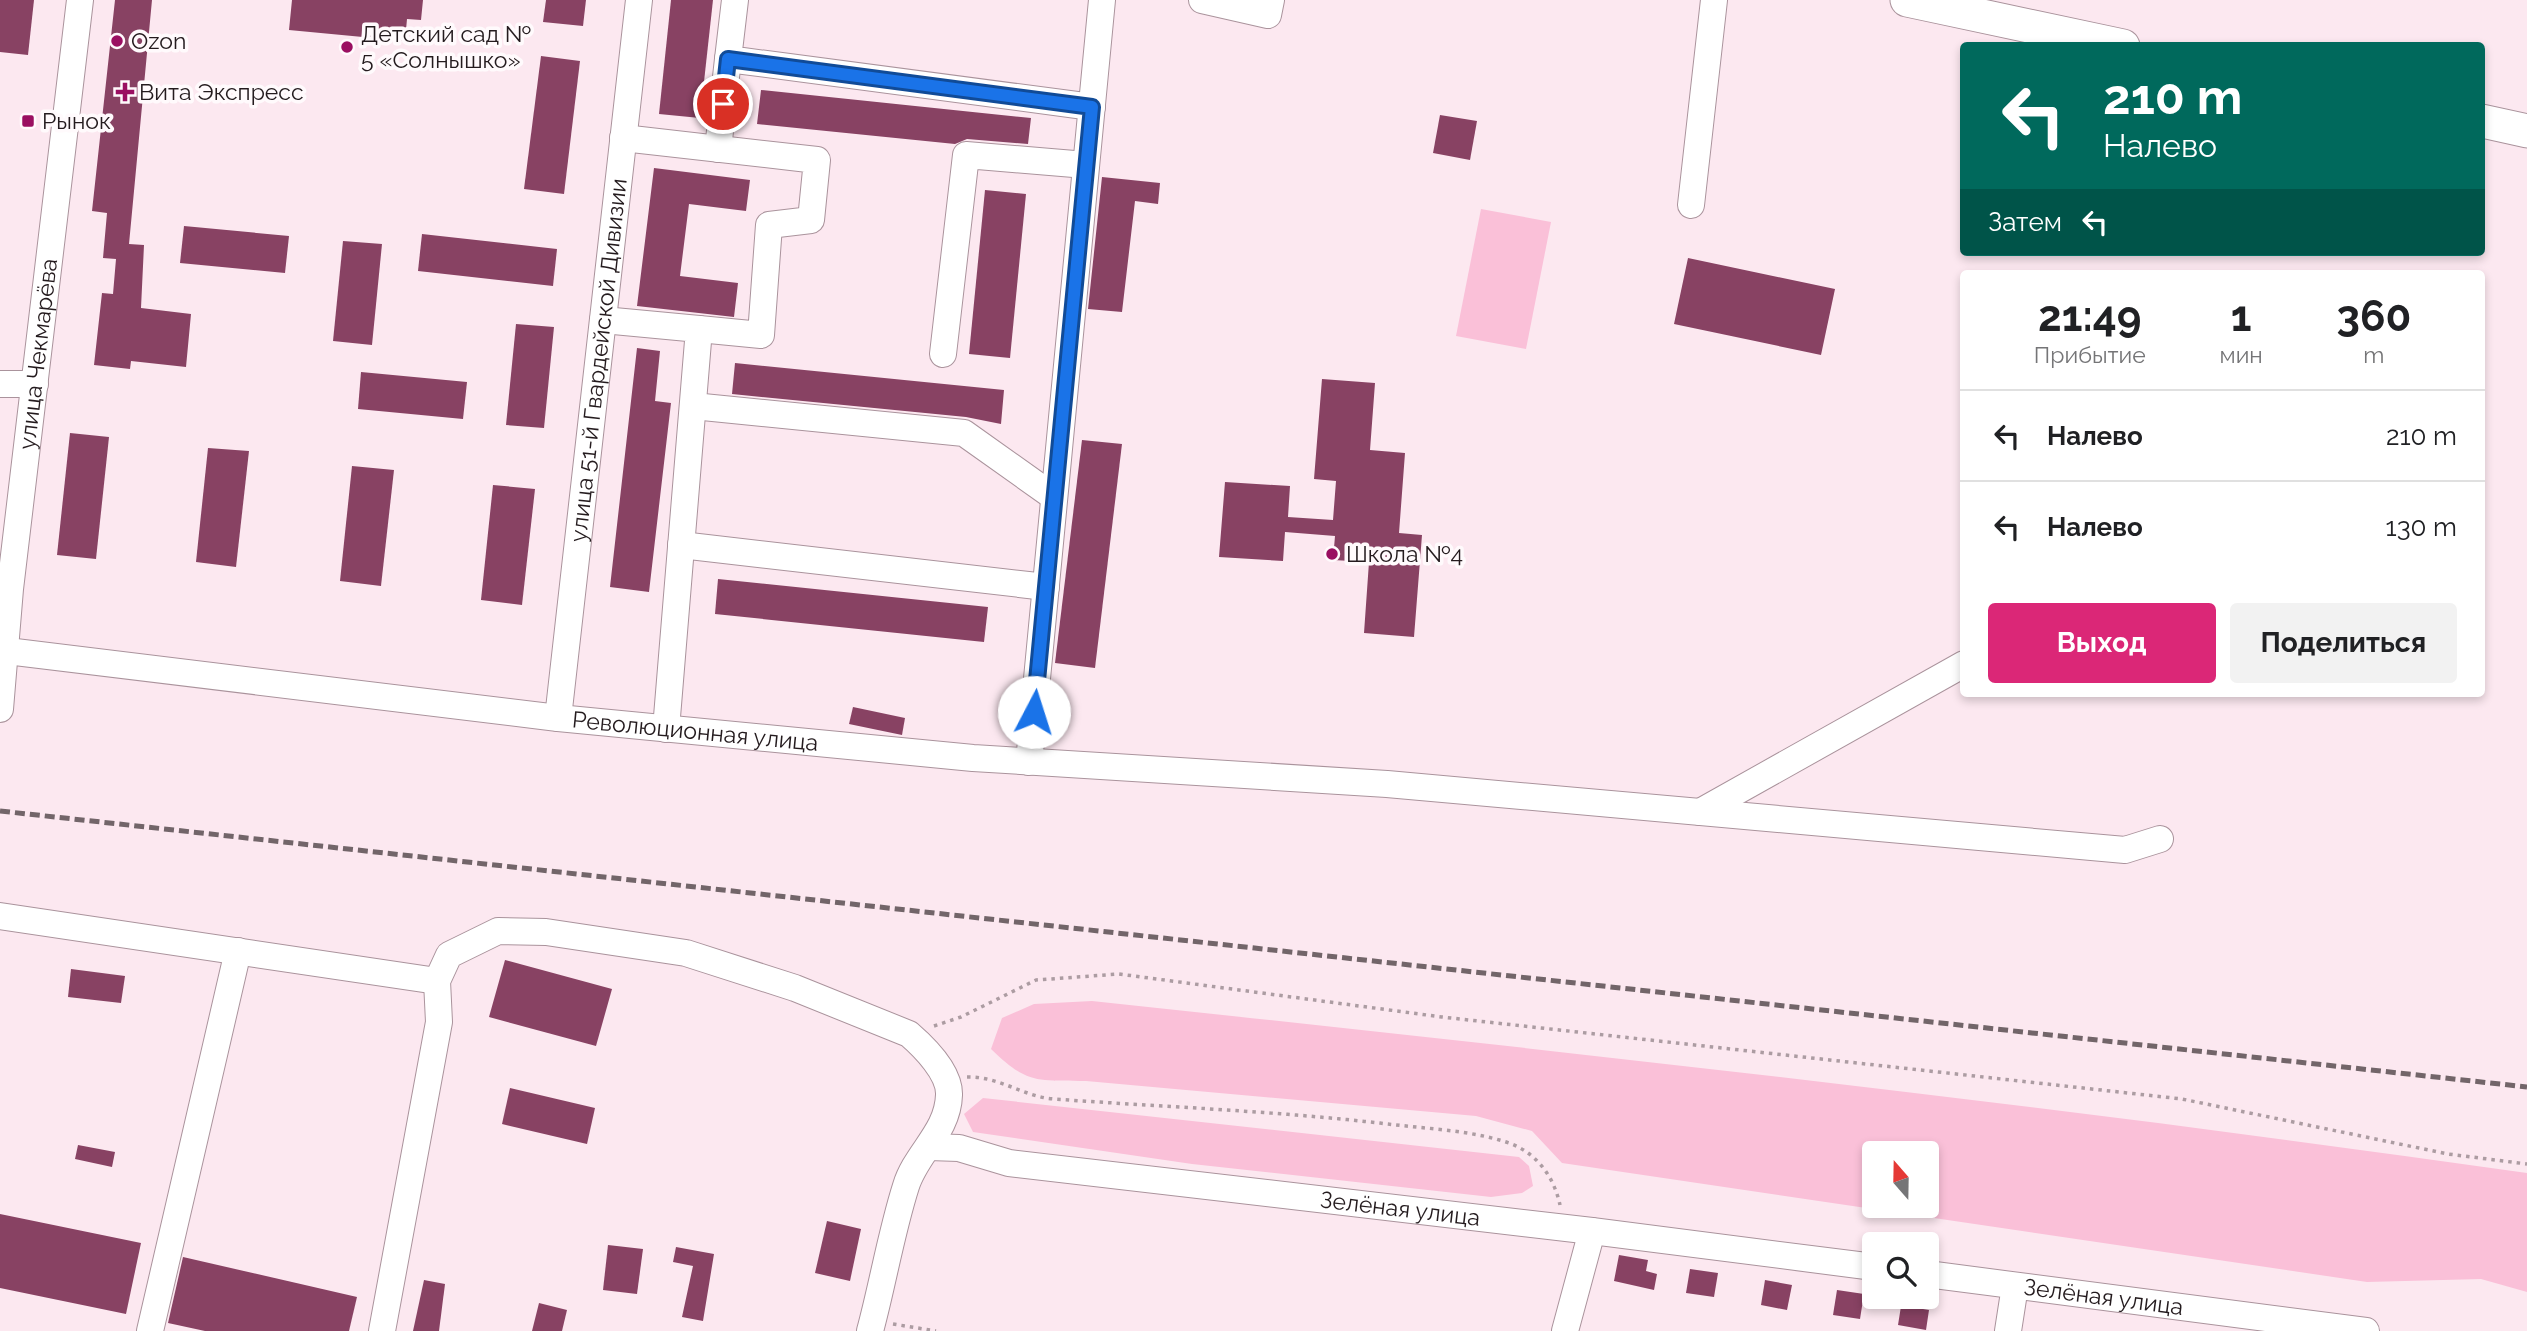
<!DOCTYPE html>
<html lang="ru">
<head>
<meta charset="utf-8">
<style>
  body { margin:0; font-family:Raleway,sans-serif; background:#f2f2f2; color:#202124; height:100vh; display:flex; flex-direction:column; font-size:26px; white-space:nowrap }
  * { box-sizing:border-box; margin:0 }
  p { font-size:23px; color:#757577 }
  .icon { flex:none; width:38px; height:38px; fill:none; stroke:currentColor; stroke-width:2; stroke-linecap:round; stroke-linejoin:round }
  .map { position:relative; flex:1; overflow:hidden }
  .details { position:absolute; left:1960px; top:270px; width:525px; height:427px; display:flex; flex-direction:column; background:#fff; border-radius:7px; box-shadow:0 4px 10px #0003 }
  .details>* { flex:none }
  .banner { position:absolute; left:1960px; top:42px; width:525px; height:214px; border-radius:7px; box-shadow:0 4px 10px #0003; background:#00695c; color:#fff; overflow:hidden }
  .needle { width:46px; rotate:340deg }
  .fabs { position:absolute; left:1862px; top:1141px; display:grid; gap:14px }
  .fabs a { display:grid; place-items:center; width:77px; height:77px; border-radius:7px; background:#fff; box-shadow:0 4px 10px #0003; font-size:35px }
  .pin { position:absolute; display:grid; place-items:center; width:60px; height:60px; color:#fff; margin:-30px; border:4px solid #fff; border-radius:50%; box-shadow:0 2px 7px #0007 }
  .me { position:absolute; width:77px; margin:-38px; rotate:5deg; stroke-linejoin:round; filter:drop-shadow(0 0 5px #0008) }
  .turn { display:flex; align-items:center; gap:24px; height:147px; padding:0 28px; font-size:32px }
  .turn .icon { width:91px; height:91px; stroke-width:2.5 }
  .turn b { display:block; font-size:49px; line-height:60px }
  .then { display:flex; align-items:center; height:66px; padding:0 28px; background:#0003; gap:14px; font-size:26px }
  .eta { display:flex; justify-content:space-evenly; align-items:center; height:119px; text-align:center }
  .eta b { font-size:42px; font-weight:700; line-height:49px }
  .primary-button { display:flex; gap:14px; margin-top:auto; padding:14px 28px }
  .primary-button a { flex:1; height:80px; border-radius:7px; background:#db2777; color:#fff; font-size:28px; font-weight:700; line-height:80px; text-align:center }
  .primary-button a+a { background:#f2f2f2; color:#202124 }
  ul { padding:0; list-style:none }
  li { display:flex; align-items:center; gap:21px; height:91px; padding:0 28px; border-top:2px solid #e0e0e0 }
  li div { flex:1 }
  li b { display:block; font-size:26px }
  li em { font-style:normal }
  .map>svg:first-child { display:block }
  .green { fill:#fac0d8; fill-rule:evenodd }
  .building { fill:#884263 }
  .lines { fill:none; stroke-linecap:round; stroke-linejoin:round }
  .minor-casing { stroke:#aa939c; stroke-width:28 }
  .major-casing { stroke:#aa939c; stroke-width:35 }
  .path { stroke:#ac9ca2; stroke-width:3.5; stroke-dasharray:3.5 5; stroke-linecap:butt }
  .minor { stroke:#fff; stroke-width:26 }
  .major { stroke:#fff; stroke-width:33 }
  .rail { stroke:#726569; stroke-width:5; stroke-dasharray:10 5; stroke-linecap:butt }
  .route-casing { stroke:#114b97; stroke-width:18 }
  .route { stroke:#1a73e8; stroke-width:12 }
  .poi-dot { fill:#9a0f61; stroke:#fffafc; stroke-width:2.5 }
  .labels { text-anchor:middle; stroke-width:7; stroke-linejoin:round; paint-order:stroke }
  .poi-label { font-size:23px; fill:#241b1e; stroke:#fffafc; text-anchor:start }
  .street-label { font-size:23px; fill:#241b1e; stroke:#fffafc }
</style>
</head>
<body>
<div class="map">
<svg width="2527" height="1331" viewBox="0 0 2527 1331">
  <rect width="100%" height="100%" fill="#fce8f0"/>
  <g class="green">
    <path d="M1481,209l70,13 -25,127 -70,-13z"/>
    <path d="M1092,1001c479,51 958,104 1435,172v119l-46,-13 -114,3 -805,-119 -30,-32 -56,-15 -390,-35c-49,-1 -58,4 -95,-32l11,-31 32,-14zM1874,1153h53v53h-53z"/>
    <path d="M983,1098l536,59 10,9 4,20 -11,7 -31,4 -299,-33 -219,-32 -9,-18z"/>
  </g>
  <g class="building">
    <path d="M0,0h34l-6,55 -28,-3z"/>
    <path d="M115,0h37l-23,244 15,1 -3,63 50,6 -5,53 -55,-6 -1,8 -36,-4 8,-72 11,1 3,-35 -13,-1 4,-45 -15,-2z"/>
    <path d="M292,0h131l-2,20 -14,-1 -2,22 -116,-11z"/>
    <path d="M546,0h40l-3,26 -40,-4z"/>
    <path d="M671,0h42l-13,118 -41,-4z"/>
    <path d="M541,56l39,5 -16,133 -40,-5z"/>
    <path d="M761,90l270,28 -3,26 -61,-5 -12,5 -198,-20z"/>
    <path d="M1440,115l37,6 -7,39 -37,-7z"/>
    <path d="M654,168l96,12 -4,31 -57,-7 -9,72 58,7 -4,34 -97,-11z"/>
    <path d="M1102,177l58,6 -2,21 -23,-3 -13,111 -34,-3z"/>
    <path d="M985,190l41,4 -16,164 -41,-4z"/>
    <path d="M184,226l105,10 -4,37 -105,-10z"/>
    <path d="M422,234l135,15 -4,37 -135,-15z"/>
    <path d="M343,241l39,3 -10,101 -39,-4z"/>
    <path d="M1688,258l147,31 -14,66 -147,-31z"/>
    <path d="M516,324l38,3 -10,101 -38,-3z"/>
    <path d="M637,348l23,3 -5,50 16,2 -22,189 -39,-5z"/>
    <path d="M735,363l269,27 -3,34 -35,-7 -234,-23z"/>
    <path d="M361,372l106,10 -4,37 -105,-10z"/>
    <path d="M1322,379l53,4 -5,67 35,3 -6,80 23,2 -8,102 -50,-4 5,-71 -36,-2 2,-24 -50,-4 -2,29 -64,-4 6,-75 65,4 -2,31 45,3 3,-39 -22,-2z"/>
    <path d="M70,433l39,4 -13,122 -39,-4z"/>
    <path d="M1082,440l40,4 -27,224 -40,-5z"/>
    <path d="M208,448l41,3 -13,116 -40,-5z"/>
    <path d="M352,466l42,4 -13,116 -41,-5z"/>
    <path d="M493,485l42,4 -13,116 -41,-5z"/>
    <path d="M718,579l270,28 -4,35 -269,-28z"/>
    <path d="M853,707l52,11 -3,17 -53,-11z"/>
    <path d="M505,960l107,29 -16,57 -107,-29z"/>
    <path d="M71,969l54,7 -4,27 -53,-6z"/>
    <path d="M510,1088l85,20 -8,36 -85,-20z"/>
    <path d="M78,1145l37,7 -3,15 -37,-8z"/>
    <path d="M0,1214l141,29 -15,71 -126,-26z"/>
    <path d="M827,1221l34,8 -11,52 -35,-8z"/>
    <path d="M608,1245l35,4 -6,45 -34,-4z"/>
    <path d="M676,1247l38,7 -11,67 -21,-4 11,-51 -20,-4z"/>
    <path d="M1619,1255l29,5 -2,11 11,3 -3,16 -40,-9z"/>
    <path d="M183,1257l174,40 -8,34h-144l-37,-8z"/>
    <path d="M1690,1269l28,4 -4,24 -28,-4z"/>
    <path d="M424,1280l21,4 -6,47h-26z"/>
    <path d="M1765,1280l27,5 -5,25 -26,-5z"/>
    <path d="M1837,1290l27,4 -4,25 -27,-4z"/>
    <path d="M1902,1300l22,4 -1,5 6,1 -3,20 -28,-5z"/>
    <path d="M539,1303l28,7 -5,21h-30z"/>
  </g>
  <g class="lines">
    <defs>
      <g id="minor">
        <path d="M735,0l-7,59 364,48"/>
        <path d="M1202,0l66,15 3,-15"/>
        <path d="M623,138l194,22 -6,60 -42,5 -8,110 -62,-6"/>
        <path d="M718,149l10,-90"/>
        <path d="M1691,205l23,-205"/>
        <path d="M603,320l96,9 -33,400"/>
        <path d="M943,354l23,-199 120,10"/>
        <path d="M0,384h35"/>
        <path d="M693,406l271,27 90,64"/>
        <path d="M681,545l365,42"/>
        <path id="s1" d="M7,651l551,67 415,40 414,26 738,66 35,-11"/>
        <path id="s2" d="M0,709l10,-120 70,-589"/>
        <path id="s3" d="M558,718l81,-718"/>
        <path d="M1029,762l73,-762"/>
        <path d="M1700,812l264,-148"/>
        <path d="M0,916l437,65"/>
        <path id="s4" d="M929,1147l30,1 50,15 583,68 282,36"/>
        <path id="s5" d="M1927,1274l439,57"/>
        <path d="M150,1331l88,-380"/>
        <path d="M382,1331l57,-309 -2,-41 12,-26 49,-24 48,1 140,21 109,35 114,46c15,13 41,39 40,61 -1,37 -33,58 -43,91 -15,47 -23,97 -36,145"/>
        <path d="M1565,1331l27,-100"/>
        <path d="M2008,1331l7,-45"/>
      </g>
      <g id="major">
        <path d="M1907,0l216,46"/>
        <path d="M2482,121l45,10"/>
      </g>
    </defs>
    <use href="#minor" class="minor-casing"/>
    <use href="#major" class="major-casing"/>
    <g class="path">
      <path d="M934,1026l27,-9 75,-37 83,-6 323,43 740,82 266,55 79,10"/>
      <path d="M967,1077c32,-1 57,20 87,22 111,8 223,12 334,25 40,5 83,6 121,19 28,10 45,34 51,62"/>
      <path d="M893,1324l43,7"/>
    </g>
    <use href="#minor" class="minor"/>
    <use href="#major" class="major"/>
    <path class="rail" d="M0,811l2527,276"/>
  </g>
  <g class="lines">
    <defs>
      <path id="route" d="M723,104l5,-45 364,48 -58,605"/>
    </defs>
    <use href="#route" class="route-casing"/>
    <use href="#route" class="route"/>
  </g>
  <g class="poi-dot">
    <circle cx="117" cy="41" r="7"/>
    <circle cx="347" cy="47" r="7"/>
    <path d="M121.5 81.5h7v7h7v7h-7v7h-7v-7h-7v-7h7z"/>
    <rect x="21" y="114" width="14" height="14" rx="3.5"/>
    <circle cx="1332" cy="554" r="7"/>
  </g>
  <g class="labels">
    <g class="poi-label">
      <text x="361" y="42">Детский сад №<tspan x="361" dy="26">5 «Солнышко»</tspan></text>
      <text x="131" y="49">Ozon</text>
      <text x="139" y="100">Вита Экспресс</text>
      <text x="42" y="129">Рынок</text>
      <text x="1346" y="562">Школа №4</text>
    </g>
    <g class="street-label">
      <text dy="8" stroke="none"><textPath href="#s2" startOffset="357">улица Чекмарёва</textPath></text>
      <text dy="8" stroke="none"><textPath href="#s3" startOffset="360">улица 51-й Гвардейской Дивизии</textPath></text>
      <text dy="8" stroke="none"><textPath href="#s1" startOffset="693">Революционная улица</textPath></text>
      <text dy="8" stroke="none"><textPath href="#s4" startOffset="476">Зелёная улица</textPath></text>
      <text dy="8" stroke="none"><textPath href="#s5" startOffset="178">Зелёная улица</textPath></text>
    </g>
  </g>
</svg>
<div class="fabs">
<a><svg class="needle" viewBox="-14 -14 28 28"><path d="M0-13l5 13h-10z" fill="#e53935"/><path d="M0 13l5-13h-10z" fill="#757577"/></svg></a>
<a><svg class="icon" aria-label="search" viewBox="0 0 24 24"><circle cx="10" cy="10" r="6"/><path d="M15 15l6 6"/></svg></a>
</div>
<div class="pin" style="left:723px;top:104px;background:#d93025"><svg class="icon" aria-label="arrive" viewBox="0 0 24 24"><path d="M6 21V4h12l-3 4 3 4H6"/></svg></div>
<svg class="me" style="left:1034px;top:712px" viewBox="-20 -20 40 40"><circle r="19" fill="#fff"/><path d="M0-13L10 11 0 6-10 11z" fill="#1a73e8"/></svg>
<div class="banner">
<div class="turn"><svg class="icon" aria-label="left" viewBox="0 0 24 24"><path d="M17 20v-9H6M10 6l-5 5 5 5"/></svg><div><b>210 m</b>Налево</div></div>
<div class="then">Затем<svg class="icon" aria-label="left" viewBox="0 0 24 24"><path d="M17 20v-9H6M10 6l-5 5 5 5"/></svg></div>
</div>
<section class="details">
<div class="eta">
<div><b>21:49</b><p>Прибытие</p></div>
<div><b>1</b><p>мин</p></div>
<div><b>360</b><p>m</p></div>
</div>
<ul>
<li><svg class="icon" aria-label="left" viewBox="0 0 24 24"><path d="M17 20v-9H6M10 6l-5 5 5 5"/></svg><div><b>Налево</b></div><em>210 m</em></li>
<li><svg class="icon" aria-label="left" viewBox="0 0 24 24"><path d="M17 20v-9H6M10 6l-5 5 5 5"/></svg><div><b>Налево</b></div><em>130 m</em></li>
</ul>
<div class="primary-button"><a>Выход</a><a>Поделиться</a></div>
</section>
</div>
</body>
</html>
